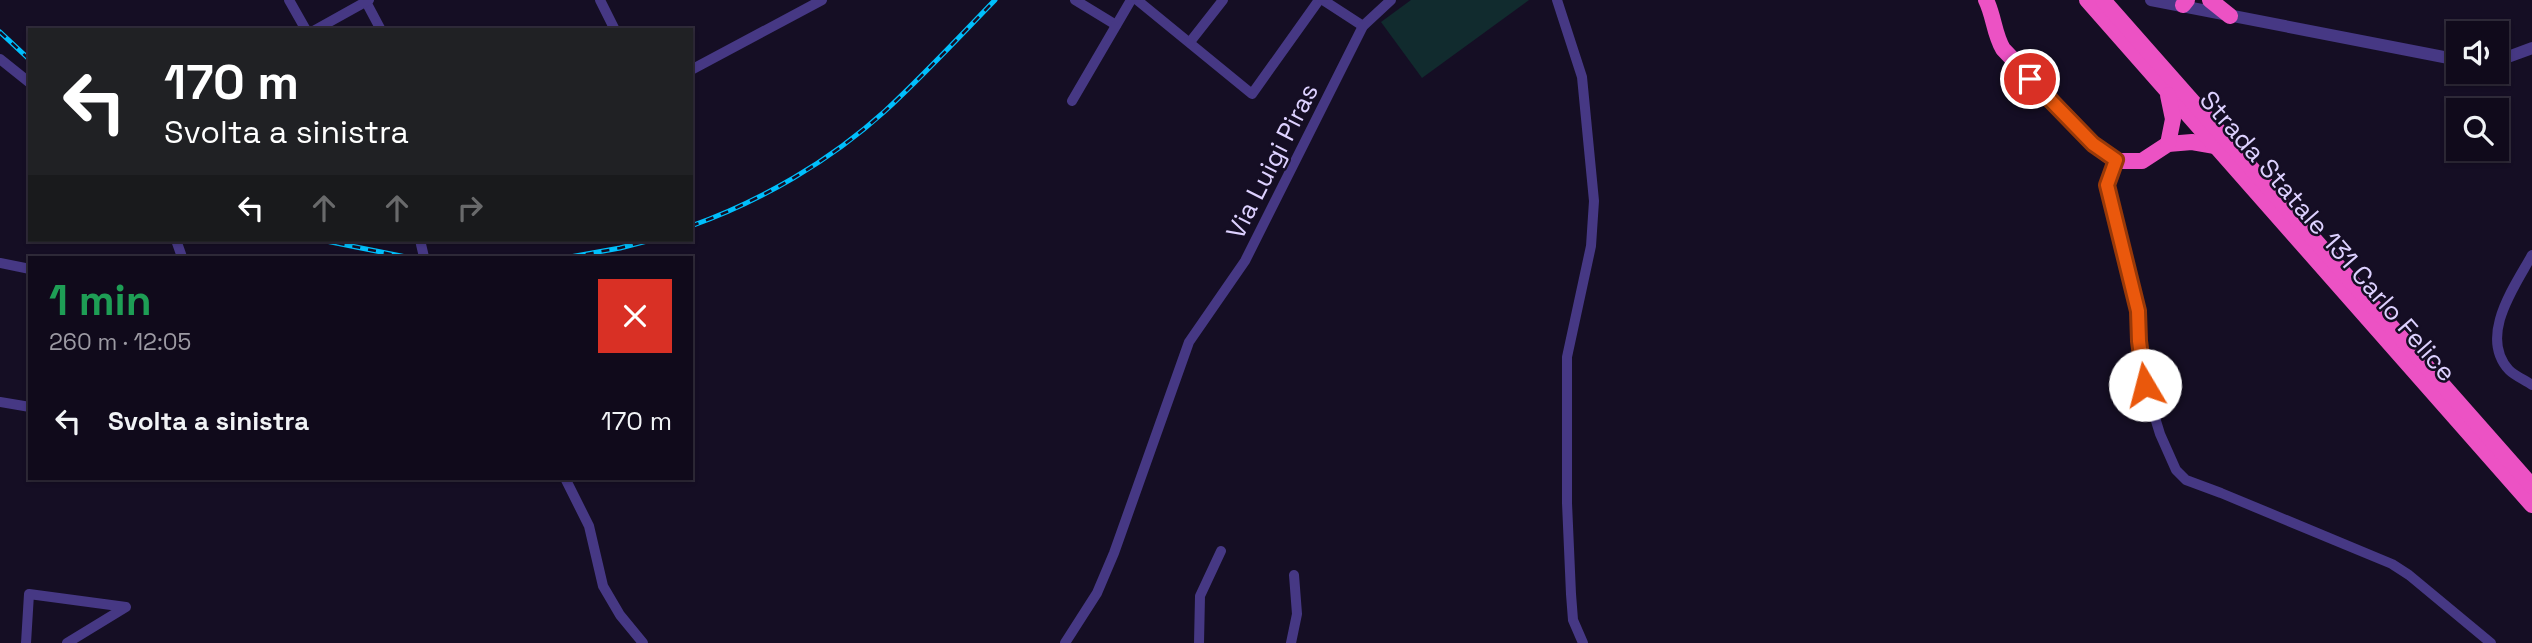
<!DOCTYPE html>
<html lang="it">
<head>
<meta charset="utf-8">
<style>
  body { margin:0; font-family:"Space Grotesk",sans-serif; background:#1e1828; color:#f1f3f6; height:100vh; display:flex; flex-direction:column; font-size:26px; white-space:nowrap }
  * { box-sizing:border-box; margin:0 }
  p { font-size:23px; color:#9c9aa3 }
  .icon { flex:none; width:38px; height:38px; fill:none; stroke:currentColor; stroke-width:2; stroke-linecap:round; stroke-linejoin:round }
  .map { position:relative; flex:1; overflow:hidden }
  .sheet { position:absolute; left:28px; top:256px; width:665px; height:224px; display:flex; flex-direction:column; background:#100a1b; border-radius:0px; box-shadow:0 2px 5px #0004,0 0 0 2px #302b3a }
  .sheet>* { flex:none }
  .guide { position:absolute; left:28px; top:28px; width:665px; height:214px; border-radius:0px; box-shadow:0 2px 5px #0004,0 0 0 2px #302b3a; background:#202124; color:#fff; overflow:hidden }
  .buttons { position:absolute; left:2446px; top:21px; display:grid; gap:14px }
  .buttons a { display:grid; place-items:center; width:63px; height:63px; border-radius:0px; background:#100a1b; box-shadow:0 2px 5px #0004,0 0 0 2px #302b3a; font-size:35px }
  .pin { position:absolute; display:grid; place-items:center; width:60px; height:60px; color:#fff; margin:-30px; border:4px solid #fff; border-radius:50%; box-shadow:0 2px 7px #0007 }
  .me { position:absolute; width:77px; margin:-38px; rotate:352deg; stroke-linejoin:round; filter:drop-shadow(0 0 5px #0008) }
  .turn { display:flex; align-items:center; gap:24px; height:147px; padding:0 21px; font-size:32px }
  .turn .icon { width:91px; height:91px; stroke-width:2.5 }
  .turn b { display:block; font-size:49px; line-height:60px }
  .lanes { display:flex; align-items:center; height:66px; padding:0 21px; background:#0003; justify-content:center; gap:35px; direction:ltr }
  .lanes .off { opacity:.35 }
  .round { display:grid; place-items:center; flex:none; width:74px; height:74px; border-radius:0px; background:#1e1828 }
  .head { display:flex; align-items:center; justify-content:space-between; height:119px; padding:0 21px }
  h1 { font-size:42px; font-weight:600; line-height:52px; color:#1e9e55 }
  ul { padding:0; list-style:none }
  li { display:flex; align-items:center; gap:21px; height:91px; padding:0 21px }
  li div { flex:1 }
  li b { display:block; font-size:26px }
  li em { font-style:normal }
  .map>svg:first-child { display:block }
  .green { fill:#112b2e }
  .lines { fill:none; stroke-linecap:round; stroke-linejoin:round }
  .minor { stroke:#463884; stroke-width:10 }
  .tertiary { stroke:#463884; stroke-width:12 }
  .trunk { stroke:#ec52c4; stroke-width:16 }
  .rail-casing { stroke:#00bffc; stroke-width:5 }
  .rail { stroke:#150e24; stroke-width:2.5; stroke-dasharray:8; stroke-linecap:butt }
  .route-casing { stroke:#983908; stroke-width:18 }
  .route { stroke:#ea580c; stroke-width:12 }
  .labels { text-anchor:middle; stroke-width:5; stroke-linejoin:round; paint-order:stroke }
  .street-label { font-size:26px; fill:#ddd1ff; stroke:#150e24 }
</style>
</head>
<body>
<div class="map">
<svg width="2532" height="643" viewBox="0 0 2532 643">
  <rect width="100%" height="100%" fill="#150e24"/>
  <path class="green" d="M1411,0h118l-107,78 -41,-56z"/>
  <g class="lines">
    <g class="minor">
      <path d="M289,0l17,30"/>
      <path d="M365,0l16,30"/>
      <path d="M600,0l15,30"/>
      <path d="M1075,0l41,25"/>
      <path d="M1137,0l115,94 67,-94"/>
      <path d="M1323,0l40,26"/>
      <path d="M1557,0l25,77 12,124 -3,45 -24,111v146l4,91 2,26 10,23"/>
      <path d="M315,30l54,-30"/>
      <path d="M1190,42l33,-42"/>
      <path d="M0,59l30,24"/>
      <path d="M691,70l131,-70"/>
      <path d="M1072,101l59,-101"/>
      <path d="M2116,161l-9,24 31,126 1,30 6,44 15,49 16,36 10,10 35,13 171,71 17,11 82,68"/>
      <path d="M176,240l6,17"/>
      <path d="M420,240l4,17"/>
      <path d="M2532,255c-17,31 -54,81 -23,115 6,6 16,10 23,15"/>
      <path d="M0,263l30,6"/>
      <path d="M0,402l30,5"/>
      <path d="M565,478l24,48 14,60 17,29 23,28"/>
      <path d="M26,643l3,-49 97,13 -59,36"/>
      <path d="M1065,643l32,-50 17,-40 75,-211 56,-81 118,-235 28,-26"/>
      <path d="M1199,643l1,-47 21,-45"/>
      <path d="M1291,643l6,-29 -3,-39"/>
    </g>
    <g class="tertiary">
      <path d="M2151,0l308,60"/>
      <path d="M2497,61l35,-13"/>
    </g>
    <g class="trunk">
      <path d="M1986,0c8,16 8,34 17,49l90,95 23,17h26l26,-17 24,-2 23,4"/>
      <path d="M2087,0l445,505"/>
      <path d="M2103,0l429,486"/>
      <path d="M2210,0l20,16"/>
      <path d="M2183,5l4,-5"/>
      <path d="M2168,95l5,24 -5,25"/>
    </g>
    <defs>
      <g id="rail">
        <path d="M0,32l30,28"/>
        <path d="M691,226c70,-25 139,-65 194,-115 38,-35 74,-74 110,-111"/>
        <path d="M321,240l85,17"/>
        <path d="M570,257l50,-9 31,-8"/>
      </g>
    </defs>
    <use href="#rail" class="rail-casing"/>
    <use href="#rail" class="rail"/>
  </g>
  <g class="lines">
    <defs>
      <path id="route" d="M2030,79l63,65 23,16 -9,25 31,126 1,30 6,44"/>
    </defs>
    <use href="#route" class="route-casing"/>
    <use href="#route" class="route"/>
  </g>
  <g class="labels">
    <g class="street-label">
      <text transform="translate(1272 161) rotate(-63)" y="9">Via Luigi Piras</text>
      <text transform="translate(2328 236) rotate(49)" y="9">Strada Statale 131 Carlo Felice</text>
    </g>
  </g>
</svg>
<div class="buttons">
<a><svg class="icon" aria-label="sound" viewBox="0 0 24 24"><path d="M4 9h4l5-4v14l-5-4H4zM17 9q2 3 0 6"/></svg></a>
<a><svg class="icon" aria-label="search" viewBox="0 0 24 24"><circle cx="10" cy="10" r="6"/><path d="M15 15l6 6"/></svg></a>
</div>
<div class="pin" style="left:2030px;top:79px;background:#d93025"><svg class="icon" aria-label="arrive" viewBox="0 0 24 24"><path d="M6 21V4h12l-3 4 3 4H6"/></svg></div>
<svg class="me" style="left:2145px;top:385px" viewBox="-20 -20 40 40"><circle r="19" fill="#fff"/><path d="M0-13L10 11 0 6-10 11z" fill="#ea580c"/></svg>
<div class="guide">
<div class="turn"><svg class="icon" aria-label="left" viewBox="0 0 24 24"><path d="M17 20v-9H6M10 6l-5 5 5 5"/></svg><div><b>170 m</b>Svolta a sinistra</div></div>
<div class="lanes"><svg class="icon" aria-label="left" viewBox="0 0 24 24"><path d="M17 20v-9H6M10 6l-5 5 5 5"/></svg><svg class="icon off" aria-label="ahead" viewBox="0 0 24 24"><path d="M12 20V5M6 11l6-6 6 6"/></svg><svg class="icon off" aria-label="ahead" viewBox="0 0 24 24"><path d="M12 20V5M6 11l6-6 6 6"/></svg><svg class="icon off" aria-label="right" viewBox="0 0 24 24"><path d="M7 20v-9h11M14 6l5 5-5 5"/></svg></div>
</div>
<section class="sheet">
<div class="head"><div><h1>1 min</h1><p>260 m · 12:05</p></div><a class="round" style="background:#d93025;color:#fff"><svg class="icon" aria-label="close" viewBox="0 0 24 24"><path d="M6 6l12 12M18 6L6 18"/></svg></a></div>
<ul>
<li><svg class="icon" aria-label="left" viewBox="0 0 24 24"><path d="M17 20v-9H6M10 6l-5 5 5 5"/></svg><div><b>Svolta a sinistra</b></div><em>170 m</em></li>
</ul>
</section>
</div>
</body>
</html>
